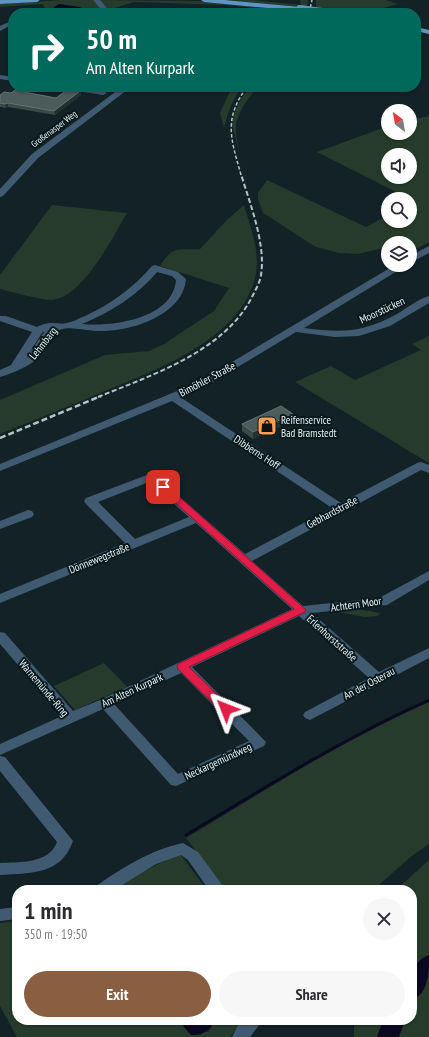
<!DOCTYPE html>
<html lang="en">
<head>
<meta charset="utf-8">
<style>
  body { margin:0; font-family:"PT Sans Narrow",sans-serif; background:#f7f7f7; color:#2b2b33; height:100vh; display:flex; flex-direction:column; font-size:15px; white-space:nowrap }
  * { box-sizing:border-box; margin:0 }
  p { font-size:13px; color:#7c7c81 }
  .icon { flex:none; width:22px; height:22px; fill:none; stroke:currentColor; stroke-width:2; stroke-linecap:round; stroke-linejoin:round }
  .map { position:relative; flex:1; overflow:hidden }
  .sheet { position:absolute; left:12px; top:885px; width:405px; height:140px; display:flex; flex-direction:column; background:#fff; border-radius:16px; box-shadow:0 1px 3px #0004 }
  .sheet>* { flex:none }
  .banner { position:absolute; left:8px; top:8px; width:413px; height:84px; border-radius:16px; box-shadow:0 1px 3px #0004; background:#00695c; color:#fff; overflow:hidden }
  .needle { width:26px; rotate:329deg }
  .tools { position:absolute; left:381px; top:104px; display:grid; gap:8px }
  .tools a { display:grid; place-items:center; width:36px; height:36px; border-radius:50%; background:#fff; box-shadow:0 1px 3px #0004; font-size:20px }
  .pin { position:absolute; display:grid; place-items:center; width:34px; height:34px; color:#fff; margin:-17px; border-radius:8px; box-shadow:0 2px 6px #0006 }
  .me { position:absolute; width:44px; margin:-22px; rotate:315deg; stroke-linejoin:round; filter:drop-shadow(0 0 3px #0008) }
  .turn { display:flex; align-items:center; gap:14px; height:84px; padding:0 12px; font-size:18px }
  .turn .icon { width:52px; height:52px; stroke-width:2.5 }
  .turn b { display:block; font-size:28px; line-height:34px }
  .round { display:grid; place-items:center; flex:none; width:42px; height:42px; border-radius:21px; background:#f7f7f7 }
  .overview { display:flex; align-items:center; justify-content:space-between; height:68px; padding:0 12px }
  h1 { font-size:24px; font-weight:800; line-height:30px }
  .primary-button { display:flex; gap:8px; margin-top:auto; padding:8px 12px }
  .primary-button a { flex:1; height:46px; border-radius:24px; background:#895e41; color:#fff; font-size:16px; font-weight:800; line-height:46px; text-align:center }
  .primary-button a+a { background:#f7f7f7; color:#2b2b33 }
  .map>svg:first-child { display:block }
  .green { fill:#263b2b; fill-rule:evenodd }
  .water { fill:#090a22 }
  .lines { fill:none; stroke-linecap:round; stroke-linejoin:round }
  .stream { stroke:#090a22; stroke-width:3 }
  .river { fill:#090a22; fill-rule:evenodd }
  .minor { fill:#405b71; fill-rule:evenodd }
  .major { fill:#5e95c5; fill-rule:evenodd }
  .rail-far2 { stroke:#b7c2c5; stroke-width:1.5; stroke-dasharray:3.5 2; stroke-linecap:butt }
  .rail-far1 { stroke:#b7c2c5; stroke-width:2; stroke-dasharray:5 2.5; stroke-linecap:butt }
  .rail { stroke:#b7c2c5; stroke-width:2.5; stroke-dasharray:6 3; stroke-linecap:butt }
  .major-bridge { stroke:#5e95c5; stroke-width:8 }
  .wall { fill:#394a47 }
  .shaded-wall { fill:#223232 }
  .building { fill:#4c5c5a; stroke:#647372 }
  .route { fill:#e11d48; stroke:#92132f }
  .labels { text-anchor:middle; stroke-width:4; stroke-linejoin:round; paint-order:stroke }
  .far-street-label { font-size:9px; fill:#e7f1f4; stroke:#09191d }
  .street-label { font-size:11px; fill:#e7f1f4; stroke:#09191d }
  .poi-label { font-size:11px; fill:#e7f1f4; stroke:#09191d; text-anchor:start }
</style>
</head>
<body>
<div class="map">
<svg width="429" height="1037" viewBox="0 0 429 1037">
  <rect width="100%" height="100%" fill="#122226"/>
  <g class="green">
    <path d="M61,0h32l9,10 -9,3h-46l-4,-9 -43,3v-3z"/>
    <path d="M98,0l103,1 98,9 -2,2 -73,-7 -90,-3 -26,8z"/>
    <path d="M226,0h28l47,5 -1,-5h8l-1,8z"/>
    <path d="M316,0h70l12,4 -32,9h-25l-25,-4z"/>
    <path d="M232,87h10c-10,13 -14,25 -18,41l-4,-15z"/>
    <path d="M251,87h7c-8,9 -20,24 -22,37 -2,14 10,53 14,68l-18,-67c2,-16 8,-27 19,-38z"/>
    <path d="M429,116v126l-11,6 -8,-2v-3h-22v4l-30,7 -19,-1 -23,-6 -53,-34 -5,-14v-6l9,-13 99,47 22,-12v6h22v-17l4,-3 -97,-49 71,-26v7h22v-13zM388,155h22v22h-22z"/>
    <path d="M52,205l75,8c-14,24 -45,85 -75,87 -11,0 -40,-8 -52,-11v-14z"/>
    <path d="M244,205c6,21 16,46 12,68 -12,67 -103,98 -158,121 -32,13 -65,27 -98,40v-34l105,-45 44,-4 15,-7 50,-33 15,-23 -69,-22c13,-21 17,-16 40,-17l27,-29z"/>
    <path d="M429,336v127l-134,-81 36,-16 24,14 66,-30 -9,-6z"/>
    <path d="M347,607l33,6 -2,3 -13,1 -27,-5 -1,-4z"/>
    <path d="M104,663l23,24 -52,23 -21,-24z"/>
    <path d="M429,702v142l-16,11 -40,35h-147l-40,-52c79,-47 158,-100 243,-136z"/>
    <path d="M180,854l27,36h-94l26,-17z"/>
    <path d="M429,860v177h-75v-17h58v-130h-16z"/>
    <path d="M17,921v99h164l3,7 24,5 8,-12h26l-12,17h-213l-17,-31v-83z"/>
  </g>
  <g class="water">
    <path d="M59,4l21,3 5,4 -2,2h-28l-1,-6z"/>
    <path d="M181,1020h35c-7,10 -12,16 -25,15l-7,-8z"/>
  </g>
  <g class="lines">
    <path class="stream" d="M186,835c80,-48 158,-97 243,-135"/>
    <g class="river">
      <path d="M429,955c0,18 0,38 -17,45 0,-17 -3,-38 17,-45z"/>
      <path d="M383,1020h22l-6,17h-22z"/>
    </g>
    <g class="minor">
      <path d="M93,0h7l11,13h-7z"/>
      <path d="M13,20v4l-13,7v-5z"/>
      <path d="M0,75l13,2v4l-13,-2z"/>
      <path d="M60,87c12,0 38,-1 47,6l-4,2 -39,-6z"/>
      <path d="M122,87h9l-93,71 -35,38 -3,1v-8l32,-35z"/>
      <path d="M429,246v7l-19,10v-7z"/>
      <path d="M155,265l23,7 8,7c-3,36 -54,52 -84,52 -10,1 -34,-6 -42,-1 -13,7 -16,24 -27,32 -6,5 -25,13 -33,15v-7l11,-5 21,-33 -32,-11v-5h6l31,11c14,-7 17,-2 30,-4 6,-1 12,-5 18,-7 26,-12 48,-28 67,-50zM157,272l15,4 4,4c-3,39 -64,47 -94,44 29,-12 55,-28 75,-52zM45,331l-19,27 16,-25z"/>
      <path d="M395,265h12l-103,63c38,5 58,5 93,-14 10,-6 21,-15 32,-18v7l-39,23 -31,10 -24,1 -39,-5 -83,50 -33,15 161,106 76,-40 4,-1 8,3v8l-8,-3 -169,91 51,45 76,-8 50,-27v9l-42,25 -75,8 67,59 50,-24v10l-119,62 -5,-2 -2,-3 2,-3 64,-34 -70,-62 -107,51 74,75 -2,4 -88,40 -5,-1 -68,-76 -103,46v-11l62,-28 -62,-72v-12l5,1 68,78 27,-11 192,-91 -96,-86 -196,80v-9l125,-51 -39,-39 -2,-3 2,-3 61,-23h8l90,79 87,-46 -160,-107 -172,70v-7l182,-75 23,-11zM149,482l40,35 -54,22 -37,-37zM181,673l68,68 -71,33 -64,-70z"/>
      <path d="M28,510l4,1 2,3 -2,3 -32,12v-8z"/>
      <path d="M0,756l5,1 68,84c-12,34 -42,32 -73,34v-12c19,-1 49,1 57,-21l-57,-71z"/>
      <path d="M183,843l15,9 28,38h-17l-21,-30 -7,-5 -25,9 -42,26h-20l2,-4c28,-19 54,-36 87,-43z"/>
      <path d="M17,907v12l-17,2v-12z"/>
      <path d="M243,1020h20l-13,17h-18l5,-10z"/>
    </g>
    <g class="major">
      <path d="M0,0h40l-3,2 -37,2z"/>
      <path d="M201,0h24l75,7 3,2 -3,2 -96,-9z"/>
      <path d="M322,10l10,2 1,1h-14l1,-2z"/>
      <path d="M416,27l13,3v4l-13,-3z"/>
    </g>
    <g class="rail-far2">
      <path d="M309,13l3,-13"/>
      <path d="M241,175c-10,-36 -18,-56 6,-88"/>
    </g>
    <path class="rail-far1" d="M98,397c54,-22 128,-46 155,-102 3,-6 7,-13 8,-20 5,-31 -11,-71 -20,-101"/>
    <path class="rail" d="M0,438l101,-42"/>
    <path class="major-bridge" d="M300,9l22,3"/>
  </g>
  <g class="wall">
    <path d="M19,87h16v1l-6,5 27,5 24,-7 1,4 -26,20 -47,-8 -2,1 -6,-1v-12l11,-2z"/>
    <path d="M293,414l-1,7 -39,18 -11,-8v-7z"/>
  </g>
  <g class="shaded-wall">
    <path d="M31,87h4v1l-11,8v-4z"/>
    <path d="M80,91l1,4 -26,20 -1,-4z"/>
    <path d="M8,103v4l-2,1 -1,-4z"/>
    <path d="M293,414l-1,7 -39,18v-7z"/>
  </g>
  <g class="building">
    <path d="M19,87h12l-7,5 32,6 12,-9 12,2 -26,20 -46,-8 -3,1 -5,-1v-8l4,-3 7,1z"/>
    <path d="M281,406l12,8 -40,18 -11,-8z"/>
  </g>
  <path class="route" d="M160,485h6l140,125 -1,2 -116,55 41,40 1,2 -1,3h-8l-44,-43 -1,-3 1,-2 116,-55 -134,-120 -2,-2z"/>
  <defs>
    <symbol id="shop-square" viewBox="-11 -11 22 22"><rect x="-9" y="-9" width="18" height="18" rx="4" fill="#fc9d52" stroke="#09191d"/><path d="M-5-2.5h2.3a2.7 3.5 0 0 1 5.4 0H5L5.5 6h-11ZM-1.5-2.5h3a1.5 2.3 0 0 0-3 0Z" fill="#111"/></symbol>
  </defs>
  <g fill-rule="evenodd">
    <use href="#shop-square" x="256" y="415" width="22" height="22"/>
  </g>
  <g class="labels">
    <g class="far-street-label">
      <text transform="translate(54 129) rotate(-37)" y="3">Großenasper Weg</text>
    </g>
    <g class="street-label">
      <text transform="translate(382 310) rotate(-25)" y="4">Moorstücken</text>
      <text transform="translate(43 343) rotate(-52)" y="4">Lehmbarg</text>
      <text transform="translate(207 379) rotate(-28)" y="4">Bimöhler Straße</text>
      <text transform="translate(257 452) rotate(33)" y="4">Dibberns Hoff</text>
      <text transform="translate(332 512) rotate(-28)" y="4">Gebhardstraße</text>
      <text transform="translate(99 558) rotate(-22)" y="4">Dönnewegstraße</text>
      <text transform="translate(356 604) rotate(-8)" y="4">Achtern Moor</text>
      <text transform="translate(332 638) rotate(42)" y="4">Erlenhorststraße</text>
      <text transform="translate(369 683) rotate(-28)" y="4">An der Osterau</text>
      <text transform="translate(44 688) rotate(50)" y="4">Warnemünde-Ring</text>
      <text transform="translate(132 690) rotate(-25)" y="4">Am Alten Kurpark</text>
      <text transform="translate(218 761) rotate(-25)" y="4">Neckargemündweg</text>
    </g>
    <g class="poi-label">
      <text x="281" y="424">Reifenservice<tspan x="281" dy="13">Bad Bramstedt</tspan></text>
    </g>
  </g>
</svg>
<div class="tools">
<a><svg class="needle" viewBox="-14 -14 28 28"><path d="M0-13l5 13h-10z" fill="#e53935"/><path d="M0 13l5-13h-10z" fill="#7c7c81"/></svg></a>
<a><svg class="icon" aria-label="sound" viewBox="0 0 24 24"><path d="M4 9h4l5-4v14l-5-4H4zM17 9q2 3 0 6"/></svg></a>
<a><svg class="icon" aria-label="search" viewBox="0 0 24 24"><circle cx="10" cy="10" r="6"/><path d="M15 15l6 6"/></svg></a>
<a><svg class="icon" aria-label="layers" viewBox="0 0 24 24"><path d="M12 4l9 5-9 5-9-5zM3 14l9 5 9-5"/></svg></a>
</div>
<div class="pin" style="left:163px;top:487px;background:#d93025"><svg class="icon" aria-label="arrive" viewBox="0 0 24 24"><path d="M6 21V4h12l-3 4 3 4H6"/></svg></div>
<svg class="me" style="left:226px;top:709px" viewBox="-20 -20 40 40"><path d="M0-17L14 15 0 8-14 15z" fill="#e11d48" stroke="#fff" stroke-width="4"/></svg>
<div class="banner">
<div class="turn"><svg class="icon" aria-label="right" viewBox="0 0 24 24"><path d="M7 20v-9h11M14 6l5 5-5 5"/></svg><div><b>50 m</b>Am Alten Kurpark</div></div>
</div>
<section class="sheet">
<div class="overview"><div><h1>1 min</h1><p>350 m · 19:50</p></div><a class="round"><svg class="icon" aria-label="close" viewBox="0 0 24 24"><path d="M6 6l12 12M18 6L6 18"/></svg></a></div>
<div class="primary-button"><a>Exit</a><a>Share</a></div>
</section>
</div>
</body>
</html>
